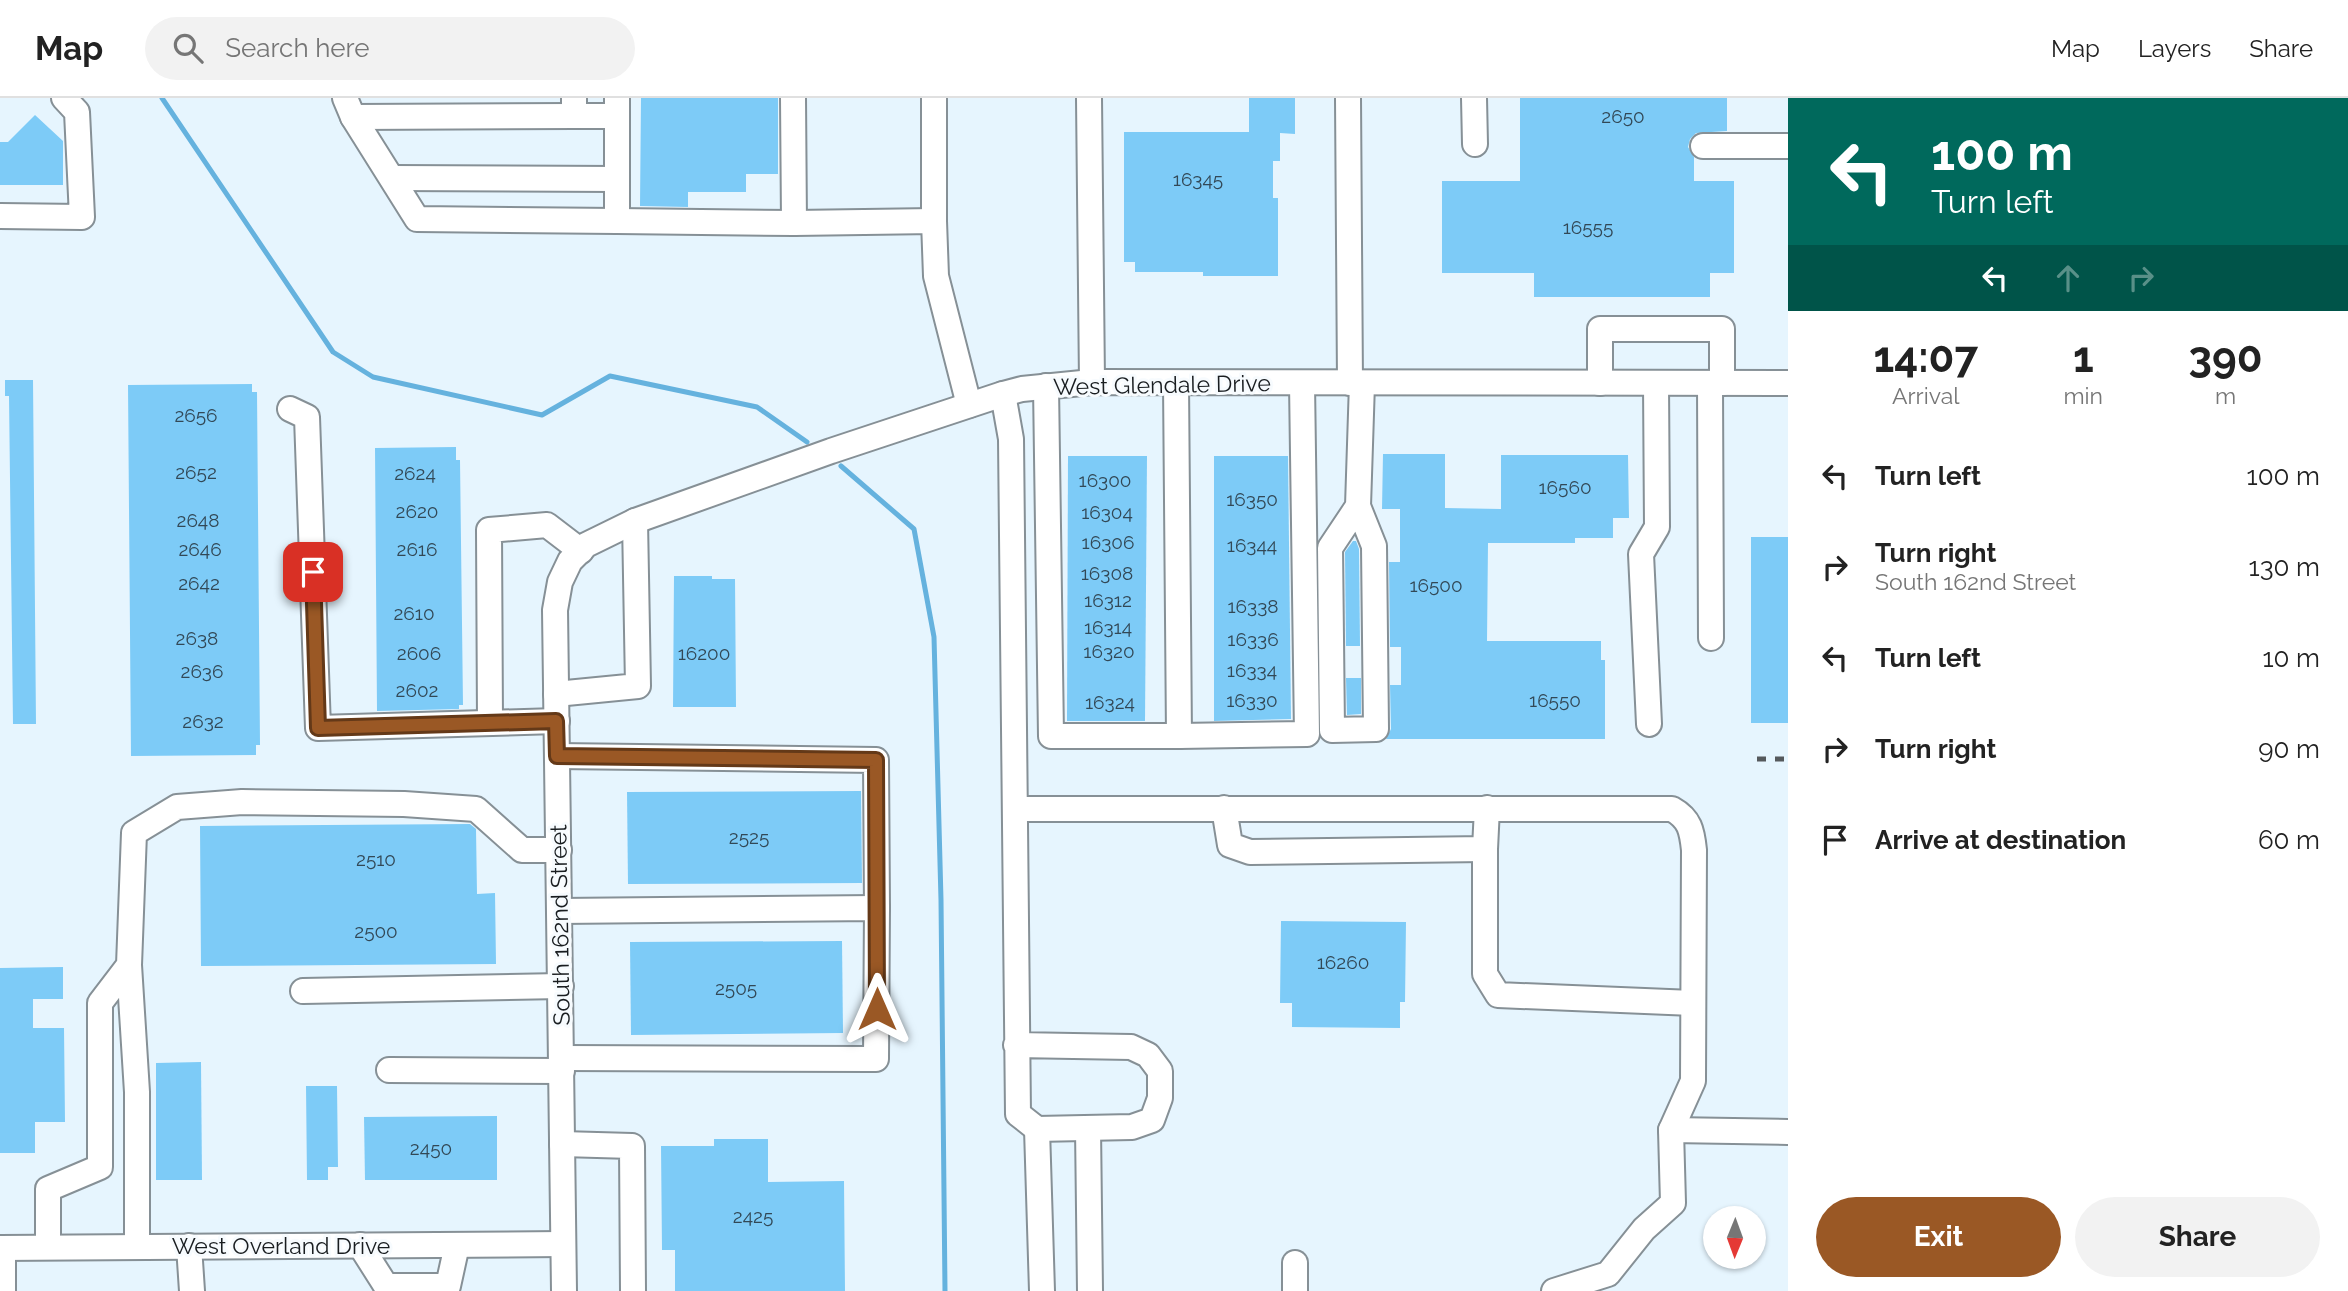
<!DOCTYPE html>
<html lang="en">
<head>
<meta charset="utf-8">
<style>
  body { margin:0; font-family:Raleway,sans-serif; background:#f2f2f2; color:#222; height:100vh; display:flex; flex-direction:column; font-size:26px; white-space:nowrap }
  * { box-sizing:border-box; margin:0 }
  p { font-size:23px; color:#767676 }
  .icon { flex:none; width:38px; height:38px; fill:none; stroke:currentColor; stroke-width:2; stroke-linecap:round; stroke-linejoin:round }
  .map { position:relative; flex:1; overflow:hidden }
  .panel { display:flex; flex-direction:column; background:#fff; width:560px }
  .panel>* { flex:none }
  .hud { background:#00695c; color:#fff; overflow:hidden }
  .needle { width:46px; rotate:181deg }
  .buttons { position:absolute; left:1703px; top:1108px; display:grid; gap:14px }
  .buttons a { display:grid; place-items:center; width:63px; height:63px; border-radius:50%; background:#fff; box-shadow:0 2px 5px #0004; font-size:35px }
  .pin { position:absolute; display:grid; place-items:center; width:60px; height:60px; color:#fff; margin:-30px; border-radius:14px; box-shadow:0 4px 10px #0006 }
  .me { position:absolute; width:77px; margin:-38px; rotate:0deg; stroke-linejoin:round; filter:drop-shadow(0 0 5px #0008) }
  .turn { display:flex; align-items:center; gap:24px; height:147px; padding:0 28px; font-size:32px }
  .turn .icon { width:91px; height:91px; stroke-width:2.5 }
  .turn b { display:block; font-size:49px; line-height:60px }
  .lanes { display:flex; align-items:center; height:66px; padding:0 28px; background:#0003; justify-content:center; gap:35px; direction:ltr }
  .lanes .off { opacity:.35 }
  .eta { display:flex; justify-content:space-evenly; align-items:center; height:119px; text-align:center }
  .eta b { font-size:42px; font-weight:700; line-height:49px }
  .button { display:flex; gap:14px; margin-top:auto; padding:14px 28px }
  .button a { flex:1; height:80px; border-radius:42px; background:#9a5825; color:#fff; font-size:28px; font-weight:700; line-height:80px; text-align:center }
  .button a+a { background:#f2f2f2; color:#222 }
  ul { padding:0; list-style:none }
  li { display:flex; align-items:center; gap:21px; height:91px; padding:0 28px }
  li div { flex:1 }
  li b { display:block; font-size:26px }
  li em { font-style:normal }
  header { display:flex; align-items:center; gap:42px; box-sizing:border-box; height:98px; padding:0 35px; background:#fff; border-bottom:2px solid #e0e0e0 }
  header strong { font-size:33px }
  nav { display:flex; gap:38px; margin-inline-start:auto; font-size:24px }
  .search { width:490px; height:63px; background:#f2f2f2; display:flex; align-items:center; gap:18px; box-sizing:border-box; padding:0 24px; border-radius:38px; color:#767676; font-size:26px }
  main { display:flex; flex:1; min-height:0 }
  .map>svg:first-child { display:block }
  .built { fill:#e6f5fe; fill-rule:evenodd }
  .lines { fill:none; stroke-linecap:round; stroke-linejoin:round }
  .stream { stroke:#65b2de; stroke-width:5 }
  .building { fill:#7dcbf7 }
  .minor-casing { stroke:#869096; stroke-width:28 }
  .minor { stroke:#fff; stroke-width:24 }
  .rail { stroke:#55595c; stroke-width:5; stroke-dasharray:9 9; stroke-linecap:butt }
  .route-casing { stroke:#643918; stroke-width:18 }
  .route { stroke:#9a5825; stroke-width:12 }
  .labels { text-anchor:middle; stroke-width:6; stroke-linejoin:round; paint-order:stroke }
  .number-label { font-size:19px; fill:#324856 }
  .street-label { font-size:23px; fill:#191d20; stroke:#f7fbfe }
</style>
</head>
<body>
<header>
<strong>Map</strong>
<div class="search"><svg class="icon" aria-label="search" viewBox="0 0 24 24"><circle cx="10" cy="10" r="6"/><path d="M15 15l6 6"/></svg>Search here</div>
<nav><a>Map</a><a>Layers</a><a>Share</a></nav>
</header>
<main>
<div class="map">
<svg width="1788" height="1193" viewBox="0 0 1788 1193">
  <rect width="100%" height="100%" fill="#f7fbfe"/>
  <path class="built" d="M0,0h1788v1193h-1788zM1715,1120h39v38h-39z"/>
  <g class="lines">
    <g class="stream">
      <path d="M162,0l171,254 40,25 169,38 68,-39 147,31 50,35"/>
      <path d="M841,368l73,63 20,108 7,263 4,391"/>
    </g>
  </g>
  <g class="building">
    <path d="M641,0h137v76h-32v18h-58v15l-48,-1z"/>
    <path d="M1249,0h46v36l-15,-1v28h-7v37h5v78h-75v-4h-68v-10h-11v-130h125z"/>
    <path d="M1520,0h207v33l-31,2 -6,6 -2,8 6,10v24h40v92h-24v24h-176v-24h-92v-92h78z"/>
    <path d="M35,17l28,26v44h-63v-43h8z"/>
    <path d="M5,282h28l3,344h-23l-4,-328h-4z"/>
    <path d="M252,286v8h5l3,353h-4v10l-125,1 -3,-371z"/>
    <path d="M456,349v13h4l3,245h-4v4l-82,2 -2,-263z"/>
    <path d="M1383,356h62v54l56,1v-54h127l1,63h-16v20h-38v5h-87l-1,98h114v19h4v79h-219l5,-10 -1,-44h11v-38h-11l-1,-85h11v-53h-18z"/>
    <path d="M1068,358h79l-2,265h-78z"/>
    <path d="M1214,358h74l3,263 -77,2z"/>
    <rect x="1751" y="439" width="37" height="186"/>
    <path d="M1353,443h3l3,8 1,97h-14l-1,-94z"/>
    <path d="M674,478h38v3h23l1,128h-63z"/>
    <path d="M1346,580h15v36l-14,1z"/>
    <path d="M861,693l1,92 -234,1 -1,-92z"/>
    <path d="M470,726l6,5 1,65 18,-1 1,71 -295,2 -1,-140z"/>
    <path d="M1281,823l125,1 -1,80h-5v26l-108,-1v-24h-12z"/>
    <path d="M842,843l1,92 -212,2 -1,-93z"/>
    <path d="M63,869v32h-30v29h31l1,94h-30v31h-35v-185z"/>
    <path d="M201,964l1,118h-46v-117z"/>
    <path d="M306,988h31l1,81h-10v13h-21z"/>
    <path d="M497,1018v64h-132l-1,-63z"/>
    <path d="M714,1041h54v43l76,-1 1,110h-170v-41h-13l-1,-104h53z"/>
  </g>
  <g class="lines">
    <defs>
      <g id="minor">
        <path d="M345,0l8,19 64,102 200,2v-123"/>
        <path d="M574,0v18h43"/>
        <path d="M934,0v123"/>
        <path d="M1089,0l3,284"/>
        <path d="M1348,0l2,285"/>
        <path d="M1474,0l1,46"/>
        <path d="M353,19l221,-1"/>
        <path d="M1703,48h85"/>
        <path d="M392,80l225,1"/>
        <path d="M0,118l82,1 -5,-105 -13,-14"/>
        <path d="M617,123l177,2 -1,-125"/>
        <path d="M794,125l140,-2 2,55 33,129"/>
        <path d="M1600,285v-54h122v54"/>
        <path d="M1710,285l1,255"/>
        <path d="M1046,288l5,350h128l-3,-353"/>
        <path d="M1003,296l8,45 7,675 19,15 95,-2 20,-7 8,-22v-27l-12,-16 -17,-8 -115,-2"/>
        <path d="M290,311l17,8 11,311 239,-7"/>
        <path d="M1358,408l-28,42 2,182 44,-1 -2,-183 -16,-40 4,-123"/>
        <path d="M556,596l82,-8 -3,-165"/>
        <path d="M490,625l-1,-193 58,-5 34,26"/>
        <path d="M1649,626l-8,-170 16,-27 -1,-144"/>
        <path d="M1179,638l128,-2 -5,-351"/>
        <path d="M557,658l319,4 1,148"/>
        <path d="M1224,710l6,37 20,7 235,-3 2,-41"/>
        <path d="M1015,711h657c18,10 20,22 22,41l-1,231 -22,49"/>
        <path d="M1485,751v125l13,21 195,8"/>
        <path d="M560,813l317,-3 -1,151 -314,-1"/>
        <path d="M129,867l8,127v155"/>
        <path d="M303,893l258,-5"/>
        <path d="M389,972l173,1"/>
        <path d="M1088,1030l2,163"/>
        <path d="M1037,1031l5,162"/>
        <path d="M562,1046l70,2 1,145"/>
        <path d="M360,1147l26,41h62l9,-41"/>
        <path d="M189,1148l3,45"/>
        <path d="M48,1149v-58l52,-22v-164l29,-38 5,-132 43,-26 65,-5 162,2 72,5 46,41h37"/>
        <path d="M0,1150l563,-4"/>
        <path d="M3,1150v43"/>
        <path d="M1295,1165v28"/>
        <path d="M564,1193l-9,-681 5,-28 10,-21 16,-16 49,-24 196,-70 172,-57 19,-5 70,-7 696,1"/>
        <path d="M1554,1193l54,-17 36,-45 29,-26 -2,-73 117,2"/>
      </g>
    </defs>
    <use href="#minor" class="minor-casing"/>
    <use href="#minor" class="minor"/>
    <path class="rail" d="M1757,661h31"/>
  </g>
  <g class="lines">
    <defs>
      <path id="route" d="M313,474l5,156 238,-7 1,35 319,4 1,249"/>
    </defs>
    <use href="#route" class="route-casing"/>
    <use href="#route" class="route"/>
  </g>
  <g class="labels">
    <g class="number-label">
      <text x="1623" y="25">2650</text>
      <text x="1198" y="88">16345</text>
      <text x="1588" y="136">16555</text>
      <text x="196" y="324">2656</text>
      <text x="196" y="381">2652</text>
      <text x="415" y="382">2624</text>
      <text x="1105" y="389">16300</text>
      <text x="1565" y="396">16560</text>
      <text x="1252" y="408">16350</text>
      <text x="417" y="420">2620</text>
      <text x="1107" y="421">16304</text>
      <text x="198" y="429">2648</text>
      <text x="1108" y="451">16306</text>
      <text x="1252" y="454">16344</text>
      <text x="200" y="458">2646</text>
      <text x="417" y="458">2616</text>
      <text x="1107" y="482">16308</text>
      <text x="199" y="492">2642</text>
      <text x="1436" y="494">16500</text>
      <text x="1108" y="509">16312</text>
      <text x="1253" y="515">16338</text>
      <text x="414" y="522">2610</text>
      <text x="1108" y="536">16314</text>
      <text x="197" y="547">2638</text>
      <text x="1253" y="548">16336</text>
      <text x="1109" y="560">16320</text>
      <text x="419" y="562">2606</text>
      <text x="704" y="562">16200</text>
      <text x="1252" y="579">16334</text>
      <text x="202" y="580">2636</text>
      <text x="417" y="599">2602</text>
      <text x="1252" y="609">16330</text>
      <text x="1555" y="609">16550</text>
      <text x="1110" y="611">16324</text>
      <text x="203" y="630">2632</text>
      <text x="749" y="746">2525</text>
      <text x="376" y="768">2510</text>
      <text x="376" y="840">2500</text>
      <text x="1343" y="871">16260</text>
      <text x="736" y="897">2505</text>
      <text x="431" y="1057">2450</text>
      <text x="753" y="1125">2425</text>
    </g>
    <g class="street-label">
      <text transform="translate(1162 287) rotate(-1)" y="8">West Glendale Drive</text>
      <text transform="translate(560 827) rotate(-91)" y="8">South 162nd Street</text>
      <text x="281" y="1156">West Overland Drive</text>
    </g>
  </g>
</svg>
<div class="buttons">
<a><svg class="needle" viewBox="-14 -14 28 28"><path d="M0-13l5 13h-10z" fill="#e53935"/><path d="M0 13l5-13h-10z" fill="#767676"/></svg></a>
</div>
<div class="pin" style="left:313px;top:474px;background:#d93025"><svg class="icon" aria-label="arrive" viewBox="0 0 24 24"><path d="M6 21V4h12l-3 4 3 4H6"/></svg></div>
<svg class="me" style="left:877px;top:911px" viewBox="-20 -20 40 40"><path d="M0-17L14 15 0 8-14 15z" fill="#9a5825" stroke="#fff" stroke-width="4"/></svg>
</div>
<section class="panel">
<div class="hud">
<div class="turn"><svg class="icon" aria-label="left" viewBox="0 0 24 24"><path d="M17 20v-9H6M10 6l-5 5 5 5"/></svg><div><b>100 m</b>Turn left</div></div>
<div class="lanes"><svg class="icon" aria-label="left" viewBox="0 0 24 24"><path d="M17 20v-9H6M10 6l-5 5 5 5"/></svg><svg class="icon off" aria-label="ahead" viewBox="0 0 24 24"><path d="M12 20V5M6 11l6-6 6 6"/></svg><svg class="icon off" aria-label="right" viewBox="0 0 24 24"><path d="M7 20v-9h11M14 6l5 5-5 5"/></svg></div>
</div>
<div class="eta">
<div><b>14:07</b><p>Arrival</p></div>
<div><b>1</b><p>min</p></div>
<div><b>390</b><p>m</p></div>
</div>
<ul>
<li><svg class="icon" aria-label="left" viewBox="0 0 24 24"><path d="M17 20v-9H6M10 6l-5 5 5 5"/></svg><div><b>Turn left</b></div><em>100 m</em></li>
<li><svg class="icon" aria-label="right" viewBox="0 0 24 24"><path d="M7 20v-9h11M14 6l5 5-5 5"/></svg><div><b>Turn right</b><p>South 162nd Street</p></div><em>130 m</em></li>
<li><svg class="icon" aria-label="left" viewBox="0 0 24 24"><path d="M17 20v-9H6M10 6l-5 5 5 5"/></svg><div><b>Turn left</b></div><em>10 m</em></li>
<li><svg class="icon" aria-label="right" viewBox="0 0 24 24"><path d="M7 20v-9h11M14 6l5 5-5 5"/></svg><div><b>Turn right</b></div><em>90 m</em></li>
<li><svg class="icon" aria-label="arrive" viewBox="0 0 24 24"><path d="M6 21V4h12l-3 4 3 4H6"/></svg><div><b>Arrive at destination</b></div><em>60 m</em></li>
</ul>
<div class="button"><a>Exit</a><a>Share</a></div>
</section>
</main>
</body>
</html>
